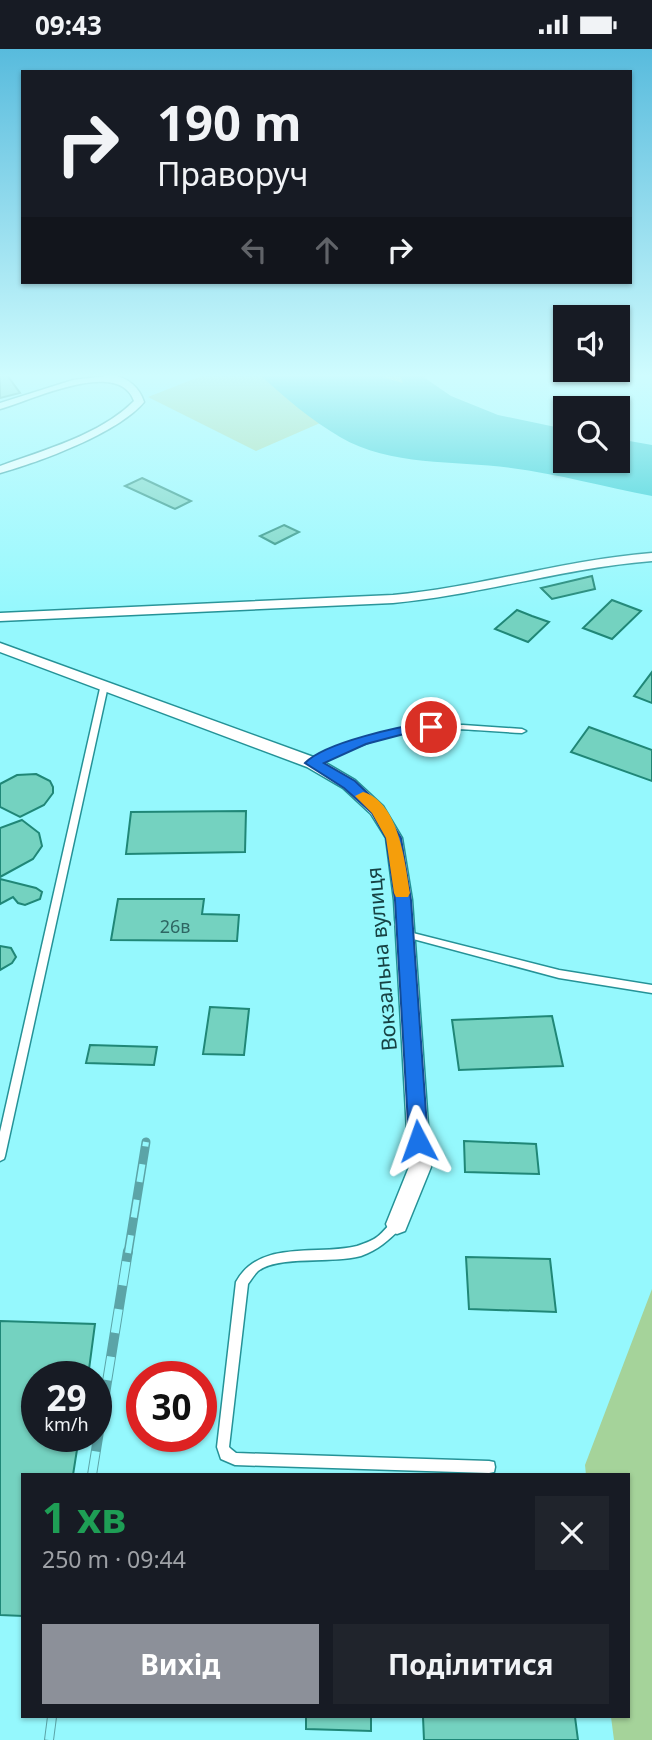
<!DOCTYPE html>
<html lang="uk">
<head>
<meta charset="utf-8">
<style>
  body { margin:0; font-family:"Noto Sans",sans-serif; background:#20242c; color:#f1f3f6; height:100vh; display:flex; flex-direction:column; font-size:26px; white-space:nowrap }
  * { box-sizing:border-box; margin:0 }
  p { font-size:23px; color:#9ea1a6 }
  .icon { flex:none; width:38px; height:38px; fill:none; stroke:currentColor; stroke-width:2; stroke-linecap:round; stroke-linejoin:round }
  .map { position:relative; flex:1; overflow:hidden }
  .details { position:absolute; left:21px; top:1424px; width:609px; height:245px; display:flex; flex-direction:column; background:#171b24; border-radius:0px; box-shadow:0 2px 5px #0004 }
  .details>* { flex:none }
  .top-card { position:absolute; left:21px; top:21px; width:611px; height:214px; border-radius:0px; box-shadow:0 2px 5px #0004; background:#171b24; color:#f1f3f6; overflow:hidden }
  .buttons { position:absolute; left:553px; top:256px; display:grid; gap:14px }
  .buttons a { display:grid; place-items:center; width:77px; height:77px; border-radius:0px; background:#171b24; box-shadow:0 2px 5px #0004; font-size:35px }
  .speed { position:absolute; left:21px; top:1312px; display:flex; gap:14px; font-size:35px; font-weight:700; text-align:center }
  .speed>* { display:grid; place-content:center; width:91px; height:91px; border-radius:50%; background:#171b24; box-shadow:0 2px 5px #0004; line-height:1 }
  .speed small { font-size:18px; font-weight:400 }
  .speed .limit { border:10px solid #d22; background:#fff; color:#111 }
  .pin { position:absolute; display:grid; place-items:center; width:60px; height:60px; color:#fff; margin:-30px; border:4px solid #fff; border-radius:50%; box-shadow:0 2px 7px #0007 }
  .me { position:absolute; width:77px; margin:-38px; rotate:356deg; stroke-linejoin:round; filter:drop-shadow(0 0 5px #0008) }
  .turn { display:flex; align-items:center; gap:24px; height:147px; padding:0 21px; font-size:32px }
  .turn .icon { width:91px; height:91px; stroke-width:2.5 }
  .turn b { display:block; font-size:49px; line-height:60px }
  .lanes { display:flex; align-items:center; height:66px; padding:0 21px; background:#0003; justify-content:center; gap:35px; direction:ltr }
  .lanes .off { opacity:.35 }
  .round { display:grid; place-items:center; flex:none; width:74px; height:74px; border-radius:0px; background:#20242c }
  .summary { display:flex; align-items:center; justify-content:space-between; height:119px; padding:0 21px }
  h1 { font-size:42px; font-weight:700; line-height:52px; color:#1e9e55 }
  .primary-button { display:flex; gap:14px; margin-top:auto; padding:14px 21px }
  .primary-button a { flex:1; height:80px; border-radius:0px; background:#8c9099; color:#fff; font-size:28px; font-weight:700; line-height:80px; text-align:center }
  .primary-button a+a { background:#20242c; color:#f1f3f6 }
  .status { display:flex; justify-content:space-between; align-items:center; height:49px; padding:0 35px; background:#171b24; direction:ltr }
  .status svg { height:19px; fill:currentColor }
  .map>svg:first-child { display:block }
  .green { fill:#a5d39a }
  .water { fill:#20c5cd }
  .building { fill:#74d2c0; stroke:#208777; stroke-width:2 }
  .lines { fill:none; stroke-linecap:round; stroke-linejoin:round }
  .lane-casing { stroke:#259297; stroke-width:3 }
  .street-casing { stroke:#259297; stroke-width:3 }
  .lane { fill:#fff; fill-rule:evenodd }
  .street { fill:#fff; fill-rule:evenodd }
  .rail-far1-casing { stroke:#5ba4a7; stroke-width:9 }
  .rail-casing { stroke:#5ba4a7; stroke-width:10 }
  .rail-far1 { stroke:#95f8fd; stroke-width:6; stroke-dasharray:18; stroke-linecap:butt }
  .rail { stroke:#95f8fd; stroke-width:8; stroke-dasharray:24; stroke-linecap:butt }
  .route { fill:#1a73e8; stroke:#114b97; stroke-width:2 }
  .slow { fill:#f59e0b }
  .labels { text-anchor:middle; stroke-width:6; stroke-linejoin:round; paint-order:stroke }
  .number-label { font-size:18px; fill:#2e6663 }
  .street-label { font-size:21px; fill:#174244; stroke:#95f8fd }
</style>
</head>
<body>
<div class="status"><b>09:43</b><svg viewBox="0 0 49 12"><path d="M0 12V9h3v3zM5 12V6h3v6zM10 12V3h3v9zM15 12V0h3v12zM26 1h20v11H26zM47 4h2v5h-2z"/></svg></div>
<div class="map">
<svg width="652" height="1691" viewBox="0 0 652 1691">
  <rect width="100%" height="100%" fill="#95f8fd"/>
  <g class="green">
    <path d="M204,326h226l-174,76 -108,-54z"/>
    <path d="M652,1240v451h-38l-3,-23h17v-242h-42l-1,-10z"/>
  </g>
  <path class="water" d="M260,326h114l29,8 -3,-8 22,1 29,20 47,19 67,14v31h53v-21l34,6v51c-47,-9 -94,-22 -141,-28 -56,-8 -120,-1 -171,-31 -29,-17 -56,-40 -80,-62z"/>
  <g class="building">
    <path d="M0,326h7l13,18 -20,5z"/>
    <path d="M142,429l49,23 -16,8 -50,-23z"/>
    <path d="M284,476l15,7 -24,12 -15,-8z"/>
    <path d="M592,527l3,13 -43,10 -11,-11z"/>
    <path d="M612,551l29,11 -29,28 -29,-11z"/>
    <path d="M517,561l15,6 17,6 -21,20 -33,-13z"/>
    <path d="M652,623v31l-18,-7z"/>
    <path d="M589,678l63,23v31l-81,-29z"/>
    <path d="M36,725l14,7 3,6v6l-9,12 -24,12 -20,-10v-23l17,-9z"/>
    <path d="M246,762l-1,41 -119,2 5,-42z"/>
    <path d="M22,771l17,13 3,13 -9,13 -33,18v-49z"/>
    <path d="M0,830l36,9 6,4 -2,7 -15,6 -7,-2 -5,-6 -13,7z"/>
    <path d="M118,850h86l-2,15 37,1 -2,26 -126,-1z"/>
    <path d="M0,897l11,2 5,9 -4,6 -12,7z"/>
    <path d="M210,958l39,2 -5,46 -41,-1z"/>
    <path d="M552,967l11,50 -104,4 -7,-50z"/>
    <path d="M90,996l67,2 -3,18 -68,-2z"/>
    <path d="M464,1092l72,3 3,30 -74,-2z"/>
    <path d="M466,1208l84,2 6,53 -87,-3z"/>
    <path d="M0,1272l95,3 -7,53h-51v60h42l-6,38h-50v141l-23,-1z"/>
    <path d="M306,1668h65v14l-65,-2z"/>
    <path d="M423,1668h152l3,23h-154z"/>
  </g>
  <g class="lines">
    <defs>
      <g id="lane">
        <path d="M101,635h6l1,2 -103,470 -1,3 -4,2v-29z"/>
        <path d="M433,676h30l59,4 4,2 -4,2c-40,-2 -80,-8 -120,0 -30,6 -58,19 -86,32h-6l-1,-2 1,-2c40,-18 79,-33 123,-36z"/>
        <path d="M405,882l154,39 93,15v8l-93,-15 -157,-42 -2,-2 2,-2z"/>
        <path d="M397,1170l4,1 2,4 -2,4c-12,12 -23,22 -40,28 -28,8 -82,-1 -103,15 -4,4 -7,9 -10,13l-19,163 2,2 5,4 253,8 5,1 1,5 -1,5 -5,1 -254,-8 -14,-6 -4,-12 19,-165c23,-43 81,-26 121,-36 6,-2 15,-5 20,-9 7,-5 12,-14 20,-18z"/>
      </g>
      <g id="street">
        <path d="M114,326c15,4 25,12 30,27 -26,31 -104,60 -144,71v-7c44,-16 100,-31 134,-65 -15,-44 -104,0 -134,8v-6l73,-23z"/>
        <path d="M652,504v8c-88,7 -172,34 -259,42l-393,18v-8l393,-18c87,-8 171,-35 259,-42z"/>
        <path d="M0,594l319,116 36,21 28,26 19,32 10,62 19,267 -26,64 -8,3 -8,-3 -3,-7 23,-57 -15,-267 -8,-62 -15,-24 -28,-26 -36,-21 -307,-115z"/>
      </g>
    </defs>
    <use href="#lane" class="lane-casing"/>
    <use href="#street" class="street-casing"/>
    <use href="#lane" class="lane"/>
    <use href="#street" class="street"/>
    <defs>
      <path id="rail-far1" d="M128,1204l18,-111"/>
      <g id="rail">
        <path d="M92,1426l36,-224"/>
        <path d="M49,1691l3,-23"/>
      </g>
    </defs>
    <use href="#rail-far1" class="rail-far1-casing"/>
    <use href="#rail" class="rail-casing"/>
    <use href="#rail-far1" class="rail-far1"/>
    <use href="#rail" class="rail"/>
  </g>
  <linearGradient id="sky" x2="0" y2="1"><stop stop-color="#58bbdd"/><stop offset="0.58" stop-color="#cffcfe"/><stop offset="1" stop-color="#cffcfe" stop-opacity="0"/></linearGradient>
  <rect width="652" height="563" fill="url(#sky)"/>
  <path class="route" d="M431,673l5,2v6l-32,4 -38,10 -42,19 31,18 27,26 19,31 10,62 17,241 -3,6 -7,2 -7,-2 -2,-6 -14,-241 -9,-62 -14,-25 -28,-25 -39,-25c20,-21 97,-37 126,-41z"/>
  <path class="slow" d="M363,743c36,10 42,70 47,101l-2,4h-12l-2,-4 -8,-55 -14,-25 -17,-17z"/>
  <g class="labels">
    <g class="number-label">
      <text x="175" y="884">26в</text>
    </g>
    <g class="street-label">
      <text transform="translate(382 910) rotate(-95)" y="7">Вокзальна вулиця</text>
    </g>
  </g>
</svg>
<div class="buttons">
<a><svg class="icon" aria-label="sound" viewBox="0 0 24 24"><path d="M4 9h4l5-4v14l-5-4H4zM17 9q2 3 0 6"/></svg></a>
<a><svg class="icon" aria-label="search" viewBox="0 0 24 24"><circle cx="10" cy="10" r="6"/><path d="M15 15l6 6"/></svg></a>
</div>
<div class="speed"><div>29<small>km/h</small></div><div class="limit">30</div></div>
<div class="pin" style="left:431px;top:678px;background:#d93025"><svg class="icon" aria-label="arrive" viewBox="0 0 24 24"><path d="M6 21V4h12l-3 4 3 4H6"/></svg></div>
<svg class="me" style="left:418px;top:1092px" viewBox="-20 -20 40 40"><path d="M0-17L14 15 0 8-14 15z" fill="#1a73e8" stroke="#fff" stroke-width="4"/></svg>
<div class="top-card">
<div class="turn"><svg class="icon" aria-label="right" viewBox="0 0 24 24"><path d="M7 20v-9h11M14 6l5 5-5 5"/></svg><div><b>190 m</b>Праворуч</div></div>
<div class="lanes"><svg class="icon off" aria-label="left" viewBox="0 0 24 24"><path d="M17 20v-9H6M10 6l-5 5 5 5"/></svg><svg class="icon off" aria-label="ahead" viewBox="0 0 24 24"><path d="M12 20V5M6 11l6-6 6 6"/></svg><svg class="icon" aria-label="right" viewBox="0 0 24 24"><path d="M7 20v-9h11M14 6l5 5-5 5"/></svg></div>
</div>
<section class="details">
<div class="summary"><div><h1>1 хв</h1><p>250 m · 09:44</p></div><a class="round"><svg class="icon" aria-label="close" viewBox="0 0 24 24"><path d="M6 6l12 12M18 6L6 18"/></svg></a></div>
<div class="primary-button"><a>Вихід</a><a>Поділитися</a></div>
</section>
</div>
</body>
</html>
